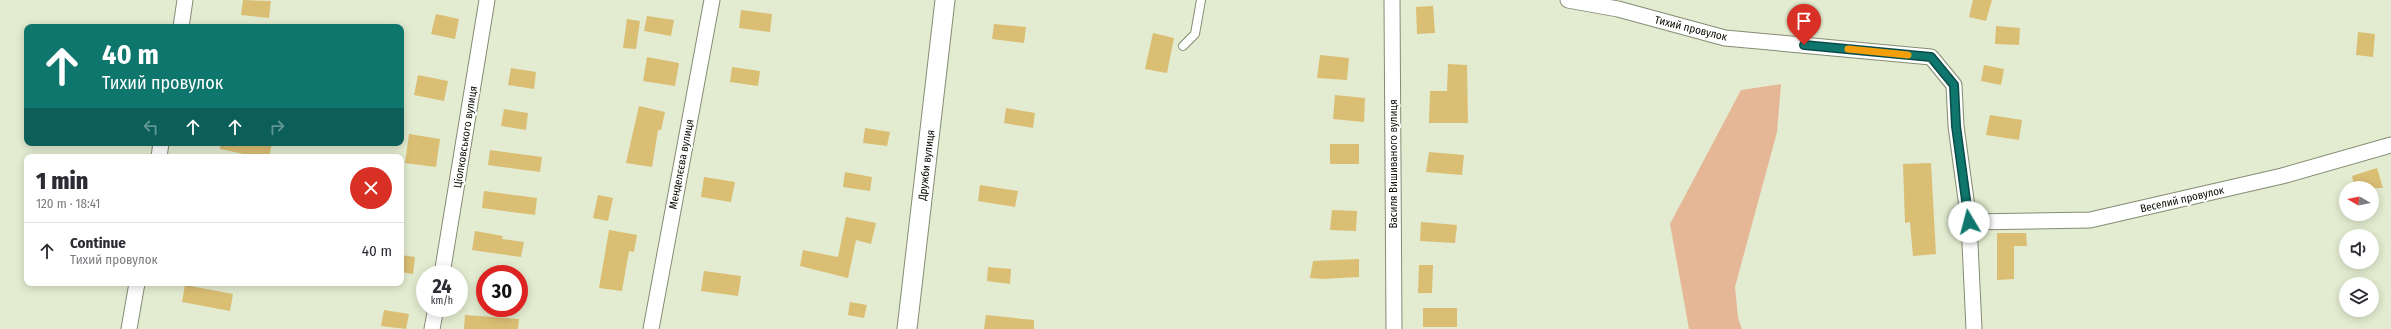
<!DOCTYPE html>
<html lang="en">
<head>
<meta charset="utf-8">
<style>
  body { margin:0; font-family:"Fira Sans Condensed",sans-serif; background:#f7f7f7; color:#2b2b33; height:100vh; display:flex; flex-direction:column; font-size:15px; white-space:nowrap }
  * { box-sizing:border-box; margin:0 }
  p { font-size:13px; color:#7c7c81 }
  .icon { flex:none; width:22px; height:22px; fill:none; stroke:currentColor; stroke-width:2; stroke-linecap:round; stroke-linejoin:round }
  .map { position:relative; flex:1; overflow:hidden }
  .drawer { position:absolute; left:24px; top:154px; width:380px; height:132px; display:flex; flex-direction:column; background:#fff; border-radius:8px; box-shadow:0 2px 10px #0003 }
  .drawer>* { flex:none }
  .top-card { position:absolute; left:24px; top:24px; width:380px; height:122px; border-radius:8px; box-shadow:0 2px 10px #0003; background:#0f766e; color:#fff; overflow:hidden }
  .needle { width:26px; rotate:279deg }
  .fabs { position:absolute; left:2339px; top:181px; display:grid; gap:8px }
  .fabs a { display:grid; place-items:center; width:40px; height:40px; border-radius:50%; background:#fff; box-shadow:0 2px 10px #0003; font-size:20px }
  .speed { position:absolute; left:416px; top:265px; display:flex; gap:8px; font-size:20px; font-weight:700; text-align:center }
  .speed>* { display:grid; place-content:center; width:52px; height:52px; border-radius:50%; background:#fff; box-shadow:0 2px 10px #0003; line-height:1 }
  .speed small { font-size:10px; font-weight:400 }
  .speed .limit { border:6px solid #d22; background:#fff; color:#111 }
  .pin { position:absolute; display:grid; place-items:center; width:34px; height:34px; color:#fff; margin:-41px -17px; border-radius:50% 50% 50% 0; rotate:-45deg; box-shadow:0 0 4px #0007 }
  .pin .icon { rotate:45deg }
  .me { position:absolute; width:44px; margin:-22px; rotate:352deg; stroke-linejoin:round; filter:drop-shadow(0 0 3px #0008) }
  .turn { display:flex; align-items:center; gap:14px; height:84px; padding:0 12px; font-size:18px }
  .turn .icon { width:52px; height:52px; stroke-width:2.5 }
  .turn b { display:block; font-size:28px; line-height:34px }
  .lanes { display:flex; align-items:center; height:38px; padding:0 12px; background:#0003; justify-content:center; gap:20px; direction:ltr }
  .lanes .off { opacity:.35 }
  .round { display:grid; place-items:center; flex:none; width:42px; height:42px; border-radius:21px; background:#f7f7f7 }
  .overview { display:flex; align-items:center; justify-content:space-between; height:68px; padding:0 12px }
  h1 { font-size:24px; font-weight:800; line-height:30px }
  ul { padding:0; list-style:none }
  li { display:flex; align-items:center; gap:12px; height:56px; padding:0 12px; border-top:1px solid #e1e1e2 }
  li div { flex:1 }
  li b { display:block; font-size:15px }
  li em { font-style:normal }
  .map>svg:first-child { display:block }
  .green { fill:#e5b796 }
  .building { fill:#dabe74 }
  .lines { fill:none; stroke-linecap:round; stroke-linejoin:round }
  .service-casing { stroke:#848c73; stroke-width:10 }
  .minor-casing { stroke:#848c73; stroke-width:17 }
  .tertiary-casing { stroke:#848c73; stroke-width:21 }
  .service { stroke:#fff; stroke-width:8 }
  .minor { stroke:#fff; stroke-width:15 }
  .tertiary { stroke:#fff; stroke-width:19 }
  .route-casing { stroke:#0a4d48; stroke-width:10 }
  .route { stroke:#0f766e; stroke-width:7 }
  .slow { stroke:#f59e0b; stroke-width:7 }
  .labels { text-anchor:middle; stroke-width:4; stroke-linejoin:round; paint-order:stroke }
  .street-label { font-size:11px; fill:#0b0e05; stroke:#fff }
</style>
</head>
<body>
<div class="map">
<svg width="2391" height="329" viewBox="0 0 2391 329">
  <rect width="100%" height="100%" fill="#e3ecd0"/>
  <path class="green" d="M1781,84l-4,48 -42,155 3,31 4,11h-53l-19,-105 71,-134z"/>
  <g class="building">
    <path d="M243,0l28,1 -2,17 -28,-3z"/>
    <path d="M1973,0h19l-6,21 -17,-4z"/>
    <path d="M1433,6l2,27 -18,1 -1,-27z"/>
    <path d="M741,10l31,4 -2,18 -31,-4z"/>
    <path d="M436,14l23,5 -4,20 -24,-5z"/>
    <path d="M647,16l27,4 -3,16 -27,-5z"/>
    <path d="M627,19l13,2 -4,28 -13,-1z"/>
    <path d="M994,24l32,3 -2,16 -32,-4z"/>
    <path d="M1996,26l24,2 -1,17 -24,-1z"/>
    <path d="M2358,32l17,2 -2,23 -17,-2z"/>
    <path d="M1153,33l21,5 -7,35 -22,-4z"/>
    <path d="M1320,55l29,3 -2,22 -30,-2z"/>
    <path d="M647,57l32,6 -4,23 -32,-5z"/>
    <path d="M1448,64l19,1 1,58h-39l1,-32h17z"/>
    <path d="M1984,65l20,4 -3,16 -20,-4z"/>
    <path d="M732,67l28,4 -2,15 -28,-4z"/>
    <path d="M511,68l25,4 -2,17 -26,-4z"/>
    <path d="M418,75l30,6 -4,20 -30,-6z"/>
    <path d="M1335,95l30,3 -1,24 -31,-3z"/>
    <path d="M639,106l26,6 -4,18h-3l-6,37 -26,-4z"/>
    <path d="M1006,108l29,5 -2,15 -29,-5z"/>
    <path d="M504,109l24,4 -2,17 -25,-4z"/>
    <path d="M1990,115l32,5 -3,20 -33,-5z"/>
    <path d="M865,128l25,4 -3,14 -24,-3z"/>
    <path d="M409,134l31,5 -4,28 -31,-4z"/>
    <path d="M220,143h52l-3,14h-11l-38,-8z"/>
    <rect x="1330" y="144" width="29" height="20"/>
    <path d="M490,150l52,7 -2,15 -52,-7z"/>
    <path d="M1429,152l35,3 -2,20 -36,-3z"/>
    <path d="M1931,163l5,91 -23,2 -3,-34 -5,1 -2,-59z"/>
    <path d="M2377,168l6,20h-28l-3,-12z"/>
    <path d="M845,172l27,5 -2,14 -27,-4z"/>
    <path d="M704,177l31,5 -4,20 -30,-5z"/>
    <path d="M980,185l38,6 -3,16 -37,-6z"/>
    <path d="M484,191l53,7 -2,17 -53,-7z"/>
    <path d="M598,195l15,3 -5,23 -15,-3z"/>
    <path d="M1332,210l25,1 -1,20 -26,-1z"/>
    <path d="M846,217l30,6 -5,21 -15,-4 -8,38 -48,-12 3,-16 35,7z"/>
    <path d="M1421,222l36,3 -2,18 -35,-2z"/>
    <path d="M609,230l28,5 -3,17 -5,-1 -7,40 -23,-3z"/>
    <path d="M475,231l28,5 -1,3 22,3 -3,15 -49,-7z"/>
    <path d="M1997,233h29l1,13h-13v33l-17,1z"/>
    <path d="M401,255l14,2 -2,17 -12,-2z"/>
    <path d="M1359,259v18l-37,2 -12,-1 3,-17z"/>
    <path d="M1419,265h14l-1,28h-14z"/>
    <path d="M988,267l23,2 -1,15 -23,-3z"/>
    <path d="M704,271l37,5 -3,20 -37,-5z"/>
    <path d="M185,285l48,9 -3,17 -48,-9z"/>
    <path d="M850,302l17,3 -3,13 -16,-3z"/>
    <rect x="1423" y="308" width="34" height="19"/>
    <path d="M384,310l25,4 -3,15 -25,-3z"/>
    <path d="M465,315l54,4 -1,10h-54z"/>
    <path d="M986,315l48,5v9h-50z"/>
  </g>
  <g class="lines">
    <defs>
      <path id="service" d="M1183,46l12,-12 6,-34"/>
      <g id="minor">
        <path d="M1392,0l2,329"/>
        <path d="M1568,0l50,9 107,29 206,19 23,28 2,41 13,96 5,107"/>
        <path d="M181,27l4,-27"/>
        <path d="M159,157l2,-14"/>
        <path d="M1969,222l121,-2 192,-44 109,-31"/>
        <path d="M442,274l45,-274"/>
        <path d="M129,329l8,-46"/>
        <path d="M432,329l4,-21"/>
        <path d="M651,329l61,-329"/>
      </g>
      <path id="tertiary" d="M907,329l38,-329"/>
    </defs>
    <use href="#service" class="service-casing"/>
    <use href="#minor" class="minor-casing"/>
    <use href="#tertiary" class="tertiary-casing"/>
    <use href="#service" class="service"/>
    <use href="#minor" class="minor"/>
    <use href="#tertiary" class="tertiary"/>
  </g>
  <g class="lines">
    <defs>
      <path id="route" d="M1804,45l127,12 23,28 2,41 13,96"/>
    </defs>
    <use href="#route" class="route-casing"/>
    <use href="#route" class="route"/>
    <path class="slow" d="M1848,49l60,6"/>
  </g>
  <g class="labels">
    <g class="street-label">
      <text transform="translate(1691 28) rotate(14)" y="4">Тихий провулок</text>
      <text transform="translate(465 137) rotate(-81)" y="4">Ціолковського вулиця</text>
      <text transform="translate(681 164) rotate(-79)" y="4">Менделєєва вулиця</text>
      <text transform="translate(1393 164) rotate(-90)" y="4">Василя Вишиваного вулиця</text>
      <text transform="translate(926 165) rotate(-83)" y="4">Дружби вулиця</text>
      <text transform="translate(2182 199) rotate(-13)" y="4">Веселий провулок</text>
    </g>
  </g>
</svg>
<div class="fabs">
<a><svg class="needle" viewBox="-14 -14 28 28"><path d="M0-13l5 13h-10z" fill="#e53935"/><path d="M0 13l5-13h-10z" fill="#7c7c81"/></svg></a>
<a><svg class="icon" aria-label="sound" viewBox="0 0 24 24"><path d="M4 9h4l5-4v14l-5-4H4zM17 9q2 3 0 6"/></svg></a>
<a><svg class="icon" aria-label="layers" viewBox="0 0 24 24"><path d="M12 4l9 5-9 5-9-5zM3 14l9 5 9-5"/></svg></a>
</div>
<div class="speed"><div>24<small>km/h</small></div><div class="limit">30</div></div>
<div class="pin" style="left:1804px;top:45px;background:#d93025"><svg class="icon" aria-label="arrive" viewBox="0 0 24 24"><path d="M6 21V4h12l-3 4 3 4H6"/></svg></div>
<svg class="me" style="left:1969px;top:222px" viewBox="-20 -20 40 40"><circle r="19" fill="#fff"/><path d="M0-13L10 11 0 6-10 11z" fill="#0f766e"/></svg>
<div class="top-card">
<div class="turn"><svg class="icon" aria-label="ahead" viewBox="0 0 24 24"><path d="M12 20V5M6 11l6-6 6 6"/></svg><div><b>40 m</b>Тихий провулок</div></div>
<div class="lanes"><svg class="icon off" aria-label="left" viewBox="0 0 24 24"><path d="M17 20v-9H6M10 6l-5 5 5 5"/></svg><svg class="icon" aria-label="ahead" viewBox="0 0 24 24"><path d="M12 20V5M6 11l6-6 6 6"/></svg><svg class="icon" aria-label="ahead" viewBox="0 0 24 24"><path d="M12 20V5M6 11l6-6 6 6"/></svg><svg class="icon off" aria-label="right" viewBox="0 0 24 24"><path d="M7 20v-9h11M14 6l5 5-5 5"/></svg></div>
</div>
<section class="drawer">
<div class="overview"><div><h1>1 min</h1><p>120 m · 18:41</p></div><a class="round" style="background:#d93025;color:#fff"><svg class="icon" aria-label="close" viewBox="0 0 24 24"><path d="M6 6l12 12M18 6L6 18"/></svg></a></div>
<ul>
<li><svg class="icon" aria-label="ahead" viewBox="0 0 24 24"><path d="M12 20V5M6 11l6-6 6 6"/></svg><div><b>Continue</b><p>Тихий провулок</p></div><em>40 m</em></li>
</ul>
</section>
</div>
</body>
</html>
